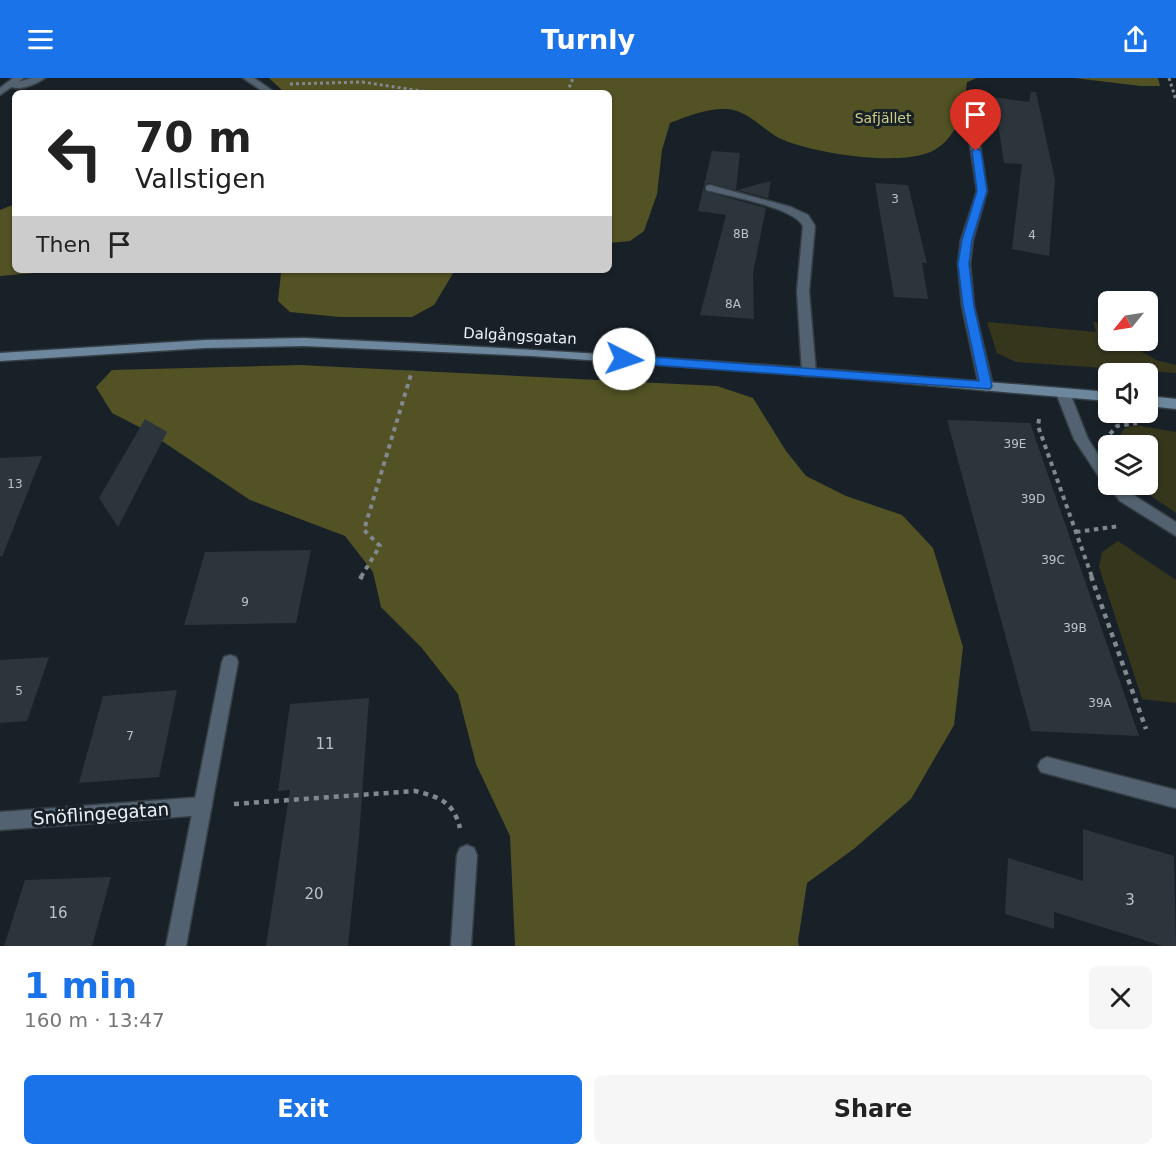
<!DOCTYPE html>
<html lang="en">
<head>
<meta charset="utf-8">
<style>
  body { margin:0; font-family:"DejaVu Sans",sans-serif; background:#f6f6f6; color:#222; height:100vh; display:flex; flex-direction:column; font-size:22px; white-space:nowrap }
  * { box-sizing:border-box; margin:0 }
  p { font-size:20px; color:#767676 }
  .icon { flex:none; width:33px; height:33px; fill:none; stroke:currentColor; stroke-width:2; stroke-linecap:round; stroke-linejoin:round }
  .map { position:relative; height:868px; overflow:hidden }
  .panel { display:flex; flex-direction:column; background:#fff; flex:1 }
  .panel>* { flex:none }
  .top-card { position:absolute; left:12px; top:12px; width:600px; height:183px; border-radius:9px; box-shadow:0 2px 4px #0004; background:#fff; color:#222; overflow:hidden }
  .needle { width:39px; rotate:240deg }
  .controls { position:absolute; left:1098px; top:213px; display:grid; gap:12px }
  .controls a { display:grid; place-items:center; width:60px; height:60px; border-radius:9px; background:#fff; box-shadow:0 2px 4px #0004; font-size:30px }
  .pin { position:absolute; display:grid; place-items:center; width:51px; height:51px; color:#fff; margin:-62px -26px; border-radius:50% 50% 50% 0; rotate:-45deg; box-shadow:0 0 6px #0007 }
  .pin .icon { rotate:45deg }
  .me { position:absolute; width:66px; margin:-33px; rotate:94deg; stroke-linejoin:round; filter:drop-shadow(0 0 4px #0008) }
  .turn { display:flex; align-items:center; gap:21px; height:126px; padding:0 24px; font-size:27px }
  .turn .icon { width:78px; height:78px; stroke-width:2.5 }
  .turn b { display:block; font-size:42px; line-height:51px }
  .then { display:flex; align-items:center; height:57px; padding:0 24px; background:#0003; gap:12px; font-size:22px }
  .round { display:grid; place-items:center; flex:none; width:63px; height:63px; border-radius:9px; background:#f6f6f6 }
  .summary { display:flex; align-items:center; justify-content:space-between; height:102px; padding:0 24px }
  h1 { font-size:36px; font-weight:600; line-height:45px; color:#1a73e8 }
  .primary-button { display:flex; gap:12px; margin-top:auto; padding:12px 24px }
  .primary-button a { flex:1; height:69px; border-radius:9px; background:#1a73e8; color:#fff; font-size:24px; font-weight:600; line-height:69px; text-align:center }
  .primary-button a+a { background:#f6f6f6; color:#222 }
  header { display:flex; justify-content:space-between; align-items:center; height:78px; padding:0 24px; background:#1a73e8; color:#fff; font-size:27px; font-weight:600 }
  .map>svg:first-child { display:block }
  .green { fill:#36361d }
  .forest { fill:#525224 }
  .building { fill:#2c343c }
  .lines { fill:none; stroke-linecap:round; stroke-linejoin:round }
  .lane-casing { stroke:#363e45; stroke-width:3 }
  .street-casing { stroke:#363e45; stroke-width:3 }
  .secondary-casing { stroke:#363e45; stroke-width:3 }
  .path-far2 { stroke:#81888e; stroke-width:3; stroke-dasharray:3 3; stroke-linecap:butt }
  .path-far1 { stroke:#81888e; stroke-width:4; stroke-dasharray:4.5 4.5; stroke-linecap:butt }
  .path { stroke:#81888e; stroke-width:4.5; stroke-dasharray:5 5; stroke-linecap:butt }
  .lane { fill:#526270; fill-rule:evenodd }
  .street { fill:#526270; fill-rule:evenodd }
  .secondary { fill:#6d889e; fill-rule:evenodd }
  .route { fill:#1a73e8; stroke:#114b97; stroke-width:1.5 }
  .labels { text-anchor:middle; stroke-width:6; stroke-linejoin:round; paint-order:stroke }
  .number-label { font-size:12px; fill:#bbc2c8 }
  .far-park-label { font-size:14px; fill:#d0d086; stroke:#192128 }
  .street-label { font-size:15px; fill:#ebf1f6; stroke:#192128 }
  .near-number-label { font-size:15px; fill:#bbc2c8 }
  .near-street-label { font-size:18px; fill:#ebf1f6; stroke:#192128 }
</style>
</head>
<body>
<header><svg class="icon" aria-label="menu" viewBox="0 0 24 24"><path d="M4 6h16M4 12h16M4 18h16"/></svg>Turnly<svg class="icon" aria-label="share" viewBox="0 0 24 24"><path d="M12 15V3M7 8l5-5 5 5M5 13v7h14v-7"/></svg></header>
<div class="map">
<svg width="1176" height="868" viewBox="0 0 1176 868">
  <rect width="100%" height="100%" fill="#192128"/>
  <g class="green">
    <path d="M987,244l109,10 -3,-10 13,1 2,17 15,1 33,19 20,5v8l-160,-11 -19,-9z"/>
    <path d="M1135,347l41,7v81l-41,-28 13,-1v-38l-31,-1 -1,-4 8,-12z"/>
    <path d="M1118,463l58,39v123l-34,-4 -43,-132 3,-15z"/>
  </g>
  <g class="forest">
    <path d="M269,0h708l-10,4c-3,25 -7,49 -28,65 -28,23 -129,6 -160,-9 -17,-9 -30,-27 -52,-29 -20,-1 -39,7 -57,14l-8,27 -5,44 -13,37 -14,10 -21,2v-150h-324z"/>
    <path d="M1074,0h84l2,8h-19z"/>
    <path d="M15,126v66h54l-69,6v-66z"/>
    <path d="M274,192h181l-21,35 -22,12h-73l-49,-5 -12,-11 3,-28z"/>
    <path d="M299,287l418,21 36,12 33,53 20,25 40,20 56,19 31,33 30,99 -9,78 -43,74 -56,49 -48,35 -9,58 1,5h-284l-5,-110 -34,-72 -18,-70 -37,-47 -40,-40 -8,-35 -28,-36 -95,-36 -103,-69 -35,-18 -16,-26 16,-17z"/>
  </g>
  <g class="building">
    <path d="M1031,14h5l19,88 -6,76 -37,-7 10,-85 -18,-1 -10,-66 35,5z"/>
    <path d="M712,73l28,2 -4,37 -27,-7 -5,2v6l62,17 -13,65 1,46 -54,-4 26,-100 -28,-4z"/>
    <path d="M771,103l-3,17 -31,-8z"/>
    <path d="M875,105l33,2 19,78h-5l6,36 -34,-2z"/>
    <path d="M145,341l22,13 -49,95 -19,-29z"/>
    <path d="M947,342l83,3 109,313 -108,-5z"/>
    <path d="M42,378l-40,101 -2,-1v-98z"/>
    <path d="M311,472l-15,73 -112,2 21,-73z"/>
    <path d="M49,579l-22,64 -27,2v-63z"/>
    <path d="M177,612l-18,87 -80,6 24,-87z"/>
    <path d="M369,620l-10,140 -11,108h-82l24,-156 -12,1 12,-87z"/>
    <path d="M1083,751l91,27 2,90h-13l-109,-34v17l-49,-15 3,-56 75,23z"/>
    <path d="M111,799l-19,69h-88l21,-66z"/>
  </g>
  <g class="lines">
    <defs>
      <g id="lane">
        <path d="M32,0h13c-10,7 -27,14 -38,7z"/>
        <path d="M243,0h11l22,15h-11z"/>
        <path d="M710,107l81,22 17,8 7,11 -6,65 7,82 -2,3h-10l-2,-3 -5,-82 6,-65c-10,-19 -75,-30 -97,-36v-4z"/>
        <path d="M230,577l6,2 2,5 -52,284h-20l56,-284 2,-5z"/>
      </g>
      <g id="street">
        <path d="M13,0h11l-24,17v-7z"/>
        <path d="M973,51l5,3 9,59 -14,49 -3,24 4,42 19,80 -7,5 -7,-5 -17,-80 -4,-42 3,-24 16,-49 -9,-59z"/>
        <path d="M1063,310l7,5 18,46 20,31v14h15l7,9 46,29v14l-56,-35 -13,-17 -4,-1 -29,-44 -18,-46z"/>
        <path d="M1047,679l129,33v18l-135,-36 -3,-6 3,-6z"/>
        <path d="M203,719l7,3 2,6 -2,6 -7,3 -203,15v-18z"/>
        <path d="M467,767l7,3 3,7 -6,91h-20l6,-91 3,-7z"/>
      </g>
      <g id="secondary">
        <path d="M304,260c269,12 536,31 804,54v9l-252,-22 -324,-23 -228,-10 -99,2 -205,13v-8l205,-13z"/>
        <path d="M1148,318l28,3v10l-28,-3z"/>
      </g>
    </defs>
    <use href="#lane" class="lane-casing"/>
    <use href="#street" class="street-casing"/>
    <use href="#secondary" class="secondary-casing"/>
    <g class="path-far2">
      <path d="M1169,0l7,22"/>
      <path d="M290,6l72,-2 73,11"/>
      <path d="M567,15l6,-15"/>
    </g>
    <g class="path-far1">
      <path d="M1039,341l-1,7 54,151"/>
      <path d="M1110,356l7,-8 20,-3"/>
      <path d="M1076,454l44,-6"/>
      <path d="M361,499l19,-31 -16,-16 48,-159"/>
    </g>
    <g class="path">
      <path d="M1091,498l55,153"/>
      <path d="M360,501l2,-3"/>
      <path d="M234,726l181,-13c24,6 38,10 45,37"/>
    </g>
    <use href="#lane" class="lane"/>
    <use href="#street" class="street"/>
    <use href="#secondary" class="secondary"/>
  </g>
  <path class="route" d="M976,70l5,3 6,40 -15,49 -3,24 5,42 18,80 -2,3 -366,-26 -6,-4 6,-4 355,26 -16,-75 -5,-42 4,-24 15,-49 -5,-40z"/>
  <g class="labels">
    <g class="number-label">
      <text x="895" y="125">3</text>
      <text x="741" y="160">8B</text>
      <text x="1032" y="161">4</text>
      <text x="733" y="230">8A</text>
      <text x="1015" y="370">39E</text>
      <text x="15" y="410">13</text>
      <text x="1033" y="425">39D</text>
      <text x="1053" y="486">39C</text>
      <text x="245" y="528">9</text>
      <text x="1075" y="554">39B</text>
      <text x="19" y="617">5</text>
      <text x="1100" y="629">39A</text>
      <text x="130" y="662">7</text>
    </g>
    <g class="far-park-label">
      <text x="883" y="45">Safjället</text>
    </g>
    <g class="street-label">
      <text transform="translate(520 258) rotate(3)" y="5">Dalgångsgatan</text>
    </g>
    <g class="near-number-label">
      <text x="325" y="671">11</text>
      <text x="314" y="821">20</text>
      <text x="1130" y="827">3</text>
      <text x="58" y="840">16</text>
    </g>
    <g class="near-street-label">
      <text transform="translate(101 736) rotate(-4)" y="6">Snöflingegatan</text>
    </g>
  </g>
</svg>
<div class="controls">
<a><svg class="needle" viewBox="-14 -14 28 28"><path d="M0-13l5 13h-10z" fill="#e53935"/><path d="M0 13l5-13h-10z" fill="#767676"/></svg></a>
<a><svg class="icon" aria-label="sound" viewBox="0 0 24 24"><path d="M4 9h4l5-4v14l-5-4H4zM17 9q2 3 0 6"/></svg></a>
<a><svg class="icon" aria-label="layers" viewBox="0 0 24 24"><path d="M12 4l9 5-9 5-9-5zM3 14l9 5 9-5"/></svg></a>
</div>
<div class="pin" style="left:976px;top:73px;background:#d93025"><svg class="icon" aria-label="arrive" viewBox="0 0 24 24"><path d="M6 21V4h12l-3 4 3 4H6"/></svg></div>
<svg class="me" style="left:624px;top:281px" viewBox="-20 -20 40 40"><circle r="19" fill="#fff"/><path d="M0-13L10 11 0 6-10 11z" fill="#1a73e8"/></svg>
<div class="top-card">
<div class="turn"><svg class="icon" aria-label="left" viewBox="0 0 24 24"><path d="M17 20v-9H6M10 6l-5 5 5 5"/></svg><div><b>70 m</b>Vallstigen</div></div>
<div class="then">Then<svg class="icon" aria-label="arrive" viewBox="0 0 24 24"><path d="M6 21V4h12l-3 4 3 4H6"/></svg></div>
</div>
</div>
<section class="panel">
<div class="summary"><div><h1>1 min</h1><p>160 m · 13:47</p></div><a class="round"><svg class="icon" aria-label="close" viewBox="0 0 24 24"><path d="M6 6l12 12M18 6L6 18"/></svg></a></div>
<div class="primary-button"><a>Exit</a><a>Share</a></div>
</section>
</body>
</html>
